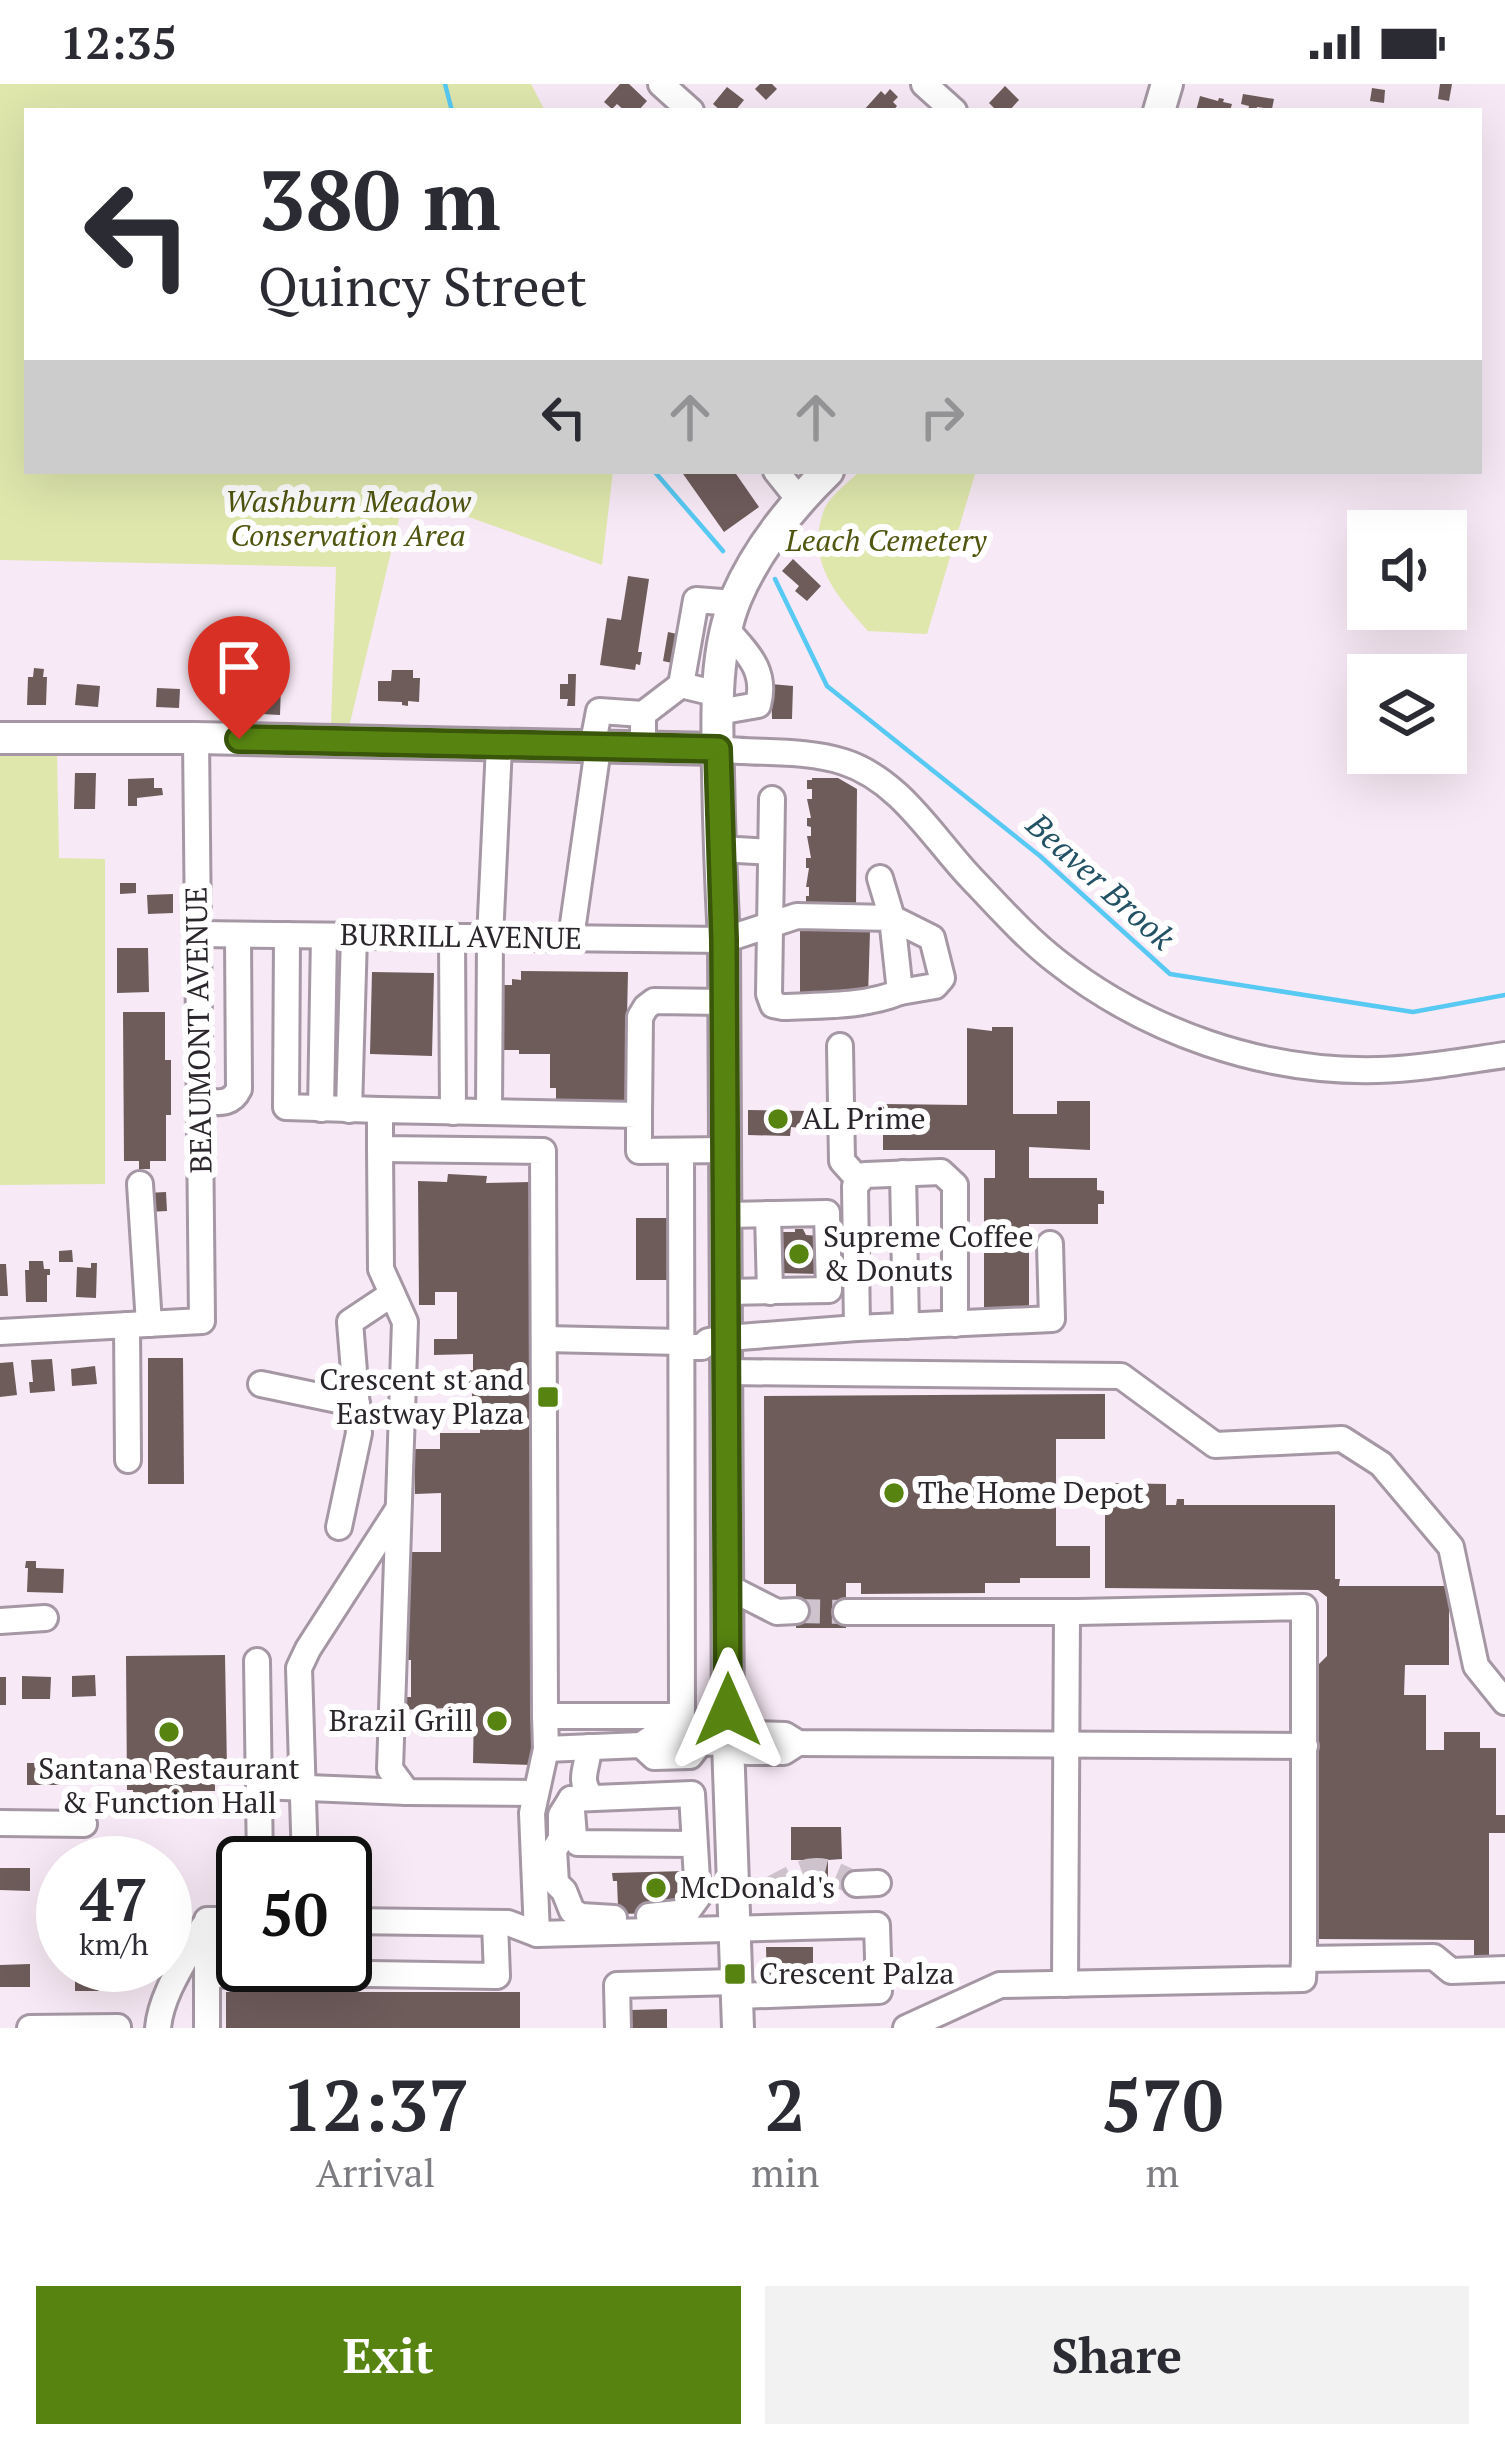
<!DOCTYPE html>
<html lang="en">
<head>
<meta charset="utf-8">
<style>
  body { margin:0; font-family:"PT Serif",serif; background:#f2f2f3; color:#2b2b33; height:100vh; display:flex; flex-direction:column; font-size:45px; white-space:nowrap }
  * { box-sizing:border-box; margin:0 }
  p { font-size:39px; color:#7c7c81 }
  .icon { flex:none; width:66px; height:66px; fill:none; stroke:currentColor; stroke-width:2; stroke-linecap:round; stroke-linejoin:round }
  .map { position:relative; height:1944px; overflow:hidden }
  .panel { display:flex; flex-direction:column; background:#fff; flex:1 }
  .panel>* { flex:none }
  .banner { position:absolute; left:24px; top:24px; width:1458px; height:366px; border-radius:0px; box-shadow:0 12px 48px #0002; background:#fff; color:#2b2b33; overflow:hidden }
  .controls { position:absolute; left:1347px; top:426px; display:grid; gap:24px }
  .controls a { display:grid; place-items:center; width:120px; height:120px; border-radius:0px; background:#fff; box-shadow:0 12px 48px #0002; font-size:60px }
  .speed { position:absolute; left:36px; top:1752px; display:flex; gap:24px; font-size:60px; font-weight:700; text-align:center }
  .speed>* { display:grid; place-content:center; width:156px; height:156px; border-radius:50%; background:#fff; box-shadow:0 12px 48px #0002; line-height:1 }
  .speed small { font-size:30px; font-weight:400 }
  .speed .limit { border:6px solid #111; border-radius:18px; background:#fff; color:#111 }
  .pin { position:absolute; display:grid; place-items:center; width:102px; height:102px; color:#fff; margin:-123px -51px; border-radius:50% 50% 50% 0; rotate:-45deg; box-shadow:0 0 12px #0007 }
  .pin .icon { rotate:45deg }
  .me { position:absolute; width:132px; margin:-66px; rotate:0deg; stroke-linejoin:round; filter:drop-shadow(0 0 9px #0008) }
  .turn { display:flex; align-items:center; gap:42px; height:252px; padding:0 36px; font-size:54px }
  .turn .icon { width:156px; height:156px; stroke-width:2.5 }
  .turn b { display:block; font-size:84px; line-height:102px }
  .lanes { display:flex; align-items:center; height:114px; padding:0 36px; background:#0003; justify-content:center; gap:60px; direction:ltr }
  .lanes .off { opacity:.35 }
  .eta { display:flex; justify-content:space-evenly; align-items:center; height:204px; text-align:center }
  .eta b { font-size:72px; font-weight:600; line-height:84px }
  .cta { display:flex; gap:24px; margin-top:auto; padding:24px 36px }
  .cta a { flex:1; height:138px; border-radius:0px; background:#578411; color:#fff; font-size:48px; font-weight:600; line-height:138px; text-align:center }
  .cta a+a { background:#f2f2f3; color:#2b2b33 }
  .status { display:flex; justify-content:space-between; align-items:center; height:84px; padding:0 60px; background:#fff; direction:ltr }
  .status svg { height:33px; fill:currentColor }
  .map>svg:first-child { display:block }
  .green { fill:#dfe7ad }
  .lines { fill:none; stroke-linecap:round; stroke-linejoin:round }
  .stream { stroke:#57c9f2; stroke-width:4.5 }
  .building { fill:#6e5c5b }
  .minor-tunnel { stroke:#cec2cd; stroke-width:24; stroke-dasharray:24 12; stroke-linecap:butt }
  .minor-casing { stroke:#a598a4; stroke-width:30 }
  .major-casing { stroke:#a598a4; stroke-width:36 }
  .minor { stroke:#fff; stroke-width:24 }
  .major { stroke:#fff; stroke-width:30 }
  .route-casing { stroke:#39560b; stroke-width:30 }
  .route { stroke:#578411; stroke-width:21 }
  .poi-dot { fill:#578411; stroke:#fff; stroke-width:4.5 }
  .labels { text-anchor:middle; stroke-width:12; stroke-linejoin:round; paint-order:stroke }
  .park-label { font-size:30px; font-style:italic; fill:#505510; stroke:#fff }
  .street-label { font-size:30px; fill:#2b262b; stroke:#fff }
  .poi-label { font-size:30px; fill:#2b262b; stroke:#fff; text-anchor:start }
  .water-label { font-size:33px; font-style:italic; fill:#235264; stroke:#fff }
</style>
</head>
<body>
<div class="status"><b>12:35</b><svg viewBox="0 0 49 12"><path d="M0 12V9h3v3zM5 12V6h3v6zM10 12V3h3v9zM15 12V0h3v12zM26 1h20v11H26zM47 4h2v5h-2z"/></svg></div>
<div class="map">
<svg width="1505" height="1944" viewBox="0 0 1505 1944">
  <rect width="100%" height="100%" fill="#f7e9f5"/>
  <g class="green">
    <path d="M0,0h531l14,27h-518v360h586l-11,94 -197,-71 -56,233 -18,-1 5,-159 -336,-7z"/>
    <path d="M860,387h116l-49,163 -59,-3c-30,-34 -62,-68 -45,-118 4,-15 26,-31 37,-42z"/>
    <path d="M0,667l57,1 2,106 46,1v325l-105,1z"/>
  </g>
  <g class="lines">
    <g class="stream">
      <path d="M445,0l7,27"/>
      <path d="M654,387l69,80"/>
      <path d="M775,495l52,107 213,170 130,118 243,38 92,-17"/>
    </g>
  </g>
  <g class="building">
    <path d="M620,0h9l18,17 -9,10h-13l-8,-7 -5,5 -8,-7z"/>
    <path d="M760,0h12l5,5 -11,11 -11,-11z"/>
    <path d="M1440,0h12l-3,17 -11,-2z"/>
    <path d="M1005,2l14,14 -10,11h-12l-8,-8z"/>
    <path d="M727,3l17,13 -9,11h-14l-8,-7z"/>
    <path d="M1372,4l13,2 -1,13 -14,-2z"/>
    <path d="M890,5l8,8 -5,5 4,4 -4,5h-30l18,-20 4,4z"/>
    <path d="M1243,10l31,5 -2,10 -15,-2 -1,4h-8l1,-5 -8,-2z"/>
    <path d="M1200,12l18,5 1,-3 5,1 -1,3 9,2 -2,7h-34z"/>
    <path d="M681,387h53l25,36 -35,25z"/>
    <path d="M793,475l28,27 -14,15 -12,-10 4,-5 -17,-15z"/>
    <path d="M628,492l21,3 -11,73h4l-2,13 -4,-1 -1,6 -35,-5 7,-47 14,2z"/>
    <path d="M668,548l18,4 -5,29 -18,-4z"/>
    <path d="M34,584l10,1 -1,8h4l-1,28h-19l1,-28h5z"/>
    <path d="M392,586h21v8h7l-1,24 -11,-1v5l-6,-1v-3l-24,-1v-20h13z"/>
    <path d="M568,590h8l-1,32h-8l1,-7h-8v-15h8z"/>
    <path d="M260,596l26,1v5h-5l-1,29 -19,-1v-5h-3z"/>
    <path d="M77,600l23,2 -2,21 -23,-2z"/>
    <path d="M771,600l22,2 -1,33h-20z"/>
    <path d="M157,604l23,1 -1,19 -23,-1z"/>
    <path d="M75,689h21l-1,36h-21z"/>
    <path d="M154,694v10h8l1,7 -26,3v8h-9v-27z"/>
    <path d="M812,694h26l19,11 -1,118h-47l1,-3h-4v-8h3v-9h-3l3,-19h-3v-10h5l-4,-22h4v-9l-4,-1v-8h4l-4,-19h5v-10h-5v-9h5z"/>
    <path d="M120,799h16v10l-16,1z"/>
    <path d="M173,810v19l-25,1 -1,-19z"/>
    <path d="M800,847h70l-2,66h-68z"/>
    <path d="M117,864h31l1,44 -32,1z"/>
    <path d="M521,887l107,1 -3,137 -69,-5v-16h-6v-34h-31v-4h-16l1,-65h8v-6l9,1z"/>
    <path d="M372,888l62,1 -2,83 -62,-2z"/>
    <path d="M123,928h42v48h6v55h-5v46h-16v8h-11v-8h-15z"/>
    <path d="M992,943h21v87h44v-13h33v49l-61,-3v31h68v12l7,1v13h-6v20h-69v84h-12v7h-12v-7h-21v-130h11v-28h-112v-46l84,1v-77l25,3z"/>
    <path d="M748,1026l60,1v22h-5v-5l-12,-1 -1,9 -42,-1z"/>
    <path d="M448,1090l39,2 -1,7 45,-1 2,583 -60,-2 1,-56 -76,3v-13h13v-37h-9v-86h9v-22h30v-59l-26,1 -1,-45h26v-16h40v-17l-8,1v-25h-11l-1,-22h13v-16l-39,1v-16h23v-47h-22v13h-16l-1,-124 29,1z"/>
    <path d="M166,1108l1,19 -19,1 -1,-19z"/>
    <rect x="636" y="1134" width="34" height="62"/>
    <path d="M795,1145h8l3,6 14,1v38l-42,-1 1,-41h16z"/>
    <path d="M72,1166l1,12h-14v-11z"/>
    <path d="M29,1177h14l1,8h6v6h-3v27h-21l-1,-32h4z"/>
    <path d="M91,1179h6l-1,35 -20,-1 1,-30 14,1z"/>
    <path d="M0,1180h6l2,32h-8z"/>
    <path d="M148,1274h35l1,126h-36z"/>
    <path d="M52,1275l3,32 -25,2 -1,-11h4l-2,-22z"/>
    <path d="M13,1278l4,33 -17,2v-34z"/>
    <path d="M95,1282l2,18 -25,2 -1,-17z"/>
    <path d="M1105,1310v45h-49v107h34v32h-70v5h-35v10l-124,1v-11h-15v45h-50v-44h-32v-188z"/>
    <path d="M1105,1399l61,1v21h10l1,-6h7v6h151v74h5l-1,7h110v79h-44l-1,30h22v55h18v-18h36v16h16v67h9v18h-16v127h-15v-20l-157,-1 2,-275 8,-8v-59l-9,-7 -213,-2z"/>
    <path d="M26,1477h10v7l28,1 -1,24 -36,-1 1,-24h-3z"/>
    <path d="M225,1571l2,115h-12v21h-23v16h-59v-17h-6l-1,-134z"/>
    <path d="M95,1591l1,21 -24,1v-21z"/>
    <path d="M22,1592l29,1 -1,22h-28z"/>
    <rect x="0" y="1593" width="6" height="28"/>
    <rect x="27" y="1679" width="34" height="22"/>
    <path d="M791,1743h50l1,32 -14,1v22h-21v-22h-16z"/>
    <path d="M0,1784h30v23l-30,-1z"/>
    <path d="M685,1787l1,37 -16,5 -57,1 5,-7 -1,-26h-4l-1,-8z"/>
    <path d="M766,1863h47v38l-46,1z"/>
    <path d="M30,1880v23h-30v-22z"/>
    <path d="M75,1881h14v3h7l3,23h-24z"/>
    <rect x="226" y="1908" width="294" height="36"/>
    <path d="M667,1925v19h-35l-1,-18z"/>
  </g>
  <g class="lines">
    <g class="minor-tunnel">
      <path d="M796,1527l50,1"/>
      <path d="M770,1805c41,-22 43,-27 86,-5"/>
    </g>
    <defs>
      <g id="minor">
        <path d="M661,0l30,27"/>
        <path d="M924,0l30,27"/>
        <path d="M776,387l24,30"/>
        <path d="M718,610l-37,-9 15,-85 38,3"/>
        <path d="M718,628l40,-7c9,-34 -10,-51 -30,-74"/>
        <path d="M643,630l38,-29"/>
        <path d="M592,664l7,-37 44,3v33"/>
        <path d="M717,665c42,5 87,0 127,13 56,18 89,76 127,116 27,28 54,59 85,83 90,71 207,112 322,109 42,-1 85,-9 127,-15"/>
        <path d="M719,765l52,3"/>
        <path d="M880,794l12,40 40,20 10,40 -7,8 -35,6"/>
        <path d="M198,850l526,6 73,-24 95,2 8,74c-36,15 -78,13 -117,15l-10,-2 -4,-11 3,-195"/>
        <path d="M287,851l-1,172 94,3"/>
        <path d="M452,853l1,175"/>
        <path d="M571,854l27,-190"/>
        <path d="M840,962l2,115 17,19"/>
        <path d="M200,1018c17,0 31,4 39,-13l-1,-154"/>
        <path d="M321,1025l3,-173"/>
        <path d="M349,1026l5,-174"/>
        <path d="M489,1028l1,-174 9,-192"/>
        <path d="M639,1031l1,-98 6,-10 8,-6 70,1"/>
        <path d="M380,1065l1,120 24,53 -15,447 17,23 129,1"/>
        <path d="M681,1067l1,565h-137l-2,-565 -163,-2v-39l259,5v36l87,-1"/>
        <path d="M903,1089l3,153"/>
        <path d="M140,1100l9,140"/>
        <path d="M768,1130l2,78"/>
        <path d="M726,1131l101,-2 2,77 -103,2"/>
        <path d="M127,1241l1,135"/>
        <path d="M857,1244l-2,-142 10,-11 76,-3 14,13v139"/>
        <path d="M0,1248l202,-11 -6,-583"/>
        <path d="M544,1255l137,3 3,5h18l6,-6 19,-3 130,-10 195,-9 -2,-75"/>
        <path d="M727,1288l394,4 94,69 127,-6 39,25 70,83 25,119 29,36"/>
        <path d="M261,1300l96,20"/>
        <path d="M339,1443l20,-94 -9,-111 42,-28"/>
        <path d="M728,1503l49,25 19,-1"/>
        <path d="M846,1528h232l226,-5v352l130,-2 17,14 54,-2"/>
        <path d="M0,1537l45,-3"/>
        <path d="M257,1577l3,202"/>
        <path d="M545,1632l1,33 95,-4 15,-10h36l8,8 42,-1 7,-8 36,1 13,8 507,3"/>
        <path d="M742,1658l6,10h36l14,-9"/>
        <path d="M641,1661l13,12 36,-1 10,-13"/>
        <path d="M589,1663c-1,20 -12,33 2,49"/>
        <path d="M259,1702l148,6"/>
        <path d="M571,1715l-10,16v24l-7,11 2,33 8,8 8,20 9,5 33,2"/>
        <path d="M0,1739l84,1"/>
        <path d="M305,1779l-6,-195 9,-19 89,-138"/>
        <path d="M856,1800l22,-1"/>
        <path d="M649,1832l38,-4 11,-15 -6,-103 -121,5 3,37 4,7 116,1"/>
        <path d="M345,1837l163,2 29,11 340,-9 2,66 -142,5"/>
        <path d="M537,1850l-5,-121 14,-64"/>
        <path d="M207,1891l98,-2 192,3 -2,-53"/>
        <path d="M1065,1900l2,-372"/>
        <path d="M30,1944l88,-1"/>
        <path d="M158,1944c3,-35 29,-70 45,-101"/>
        <path d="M207,1944v-108h36"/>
        <path d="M618,1944l-1,-43 119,-3"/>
        <path d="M906,1944l94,-43 303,-6 1,-20"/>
      </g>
      <g id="major">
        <path d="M1159,27l8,-27"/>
        <path d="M0,654h196l521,11"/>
        <path d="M738,1944l-10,-286 -4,-802c-3,-56 -5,-111 -6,-167 -1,-56 -4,-122 18,-175 20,-47 55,-91 92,-127"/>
      </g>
    </defs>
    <use href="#minor" class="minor-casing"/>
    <use href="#major" class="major-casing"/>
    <use href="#minor" class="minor"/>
    <use href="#major" class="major"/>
  </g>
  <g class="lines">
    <defs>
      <path id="route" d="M239,655l479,10 6,191 4,770"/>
    </defs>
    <use href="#route" class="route-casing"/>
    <use href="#route" class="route"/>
  </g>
  <g class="poi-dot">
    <circle cx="778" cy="1035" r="12"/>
    <circle cx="799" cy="1170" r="12"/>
    <rect x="536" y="1301" width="24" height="24" rx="6"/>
    <circle cx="894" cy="1409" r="12"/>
    <circle cx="497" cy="1637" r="12"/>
    <circle cx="169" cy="1648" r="12"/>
    <circle cx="656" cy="1804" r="12"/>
    <rect x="723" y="1878" width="24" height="24" rx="6"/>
  </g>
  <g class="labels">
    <g class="park-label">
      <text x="348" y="428">Washburn Meadow<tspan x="348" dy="34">Conservation Area</tspan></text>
      <text x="886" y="467">Leach Cemetery</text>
    </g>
    <g class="street-label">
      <text transform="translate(461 853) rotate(1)" y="10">BURRILL AVENUE</text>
      <text transform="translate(199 946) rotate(-91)" y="10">BEAUMONT AVENUE</text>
    </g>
    <g class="poi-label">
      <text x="802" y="1045">AL Prime</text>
      <text x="823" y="1163">Supreme Coffee<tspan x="823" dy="34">&amp; Donuts</tspan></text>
      <text x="524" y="1306" text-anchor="end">Crescent st and<tspan x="524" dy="34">Eastway Plaza</tspan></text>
      <text x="918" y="1419">The Home Depot</text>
      <text x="473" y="1647" text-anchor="end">Brazil Grill</text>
      <text x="169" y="1695" text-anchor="middle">Santana Restaurant<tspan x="169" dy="34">&amp; Function Hall</tspan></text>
      <text x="680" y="1814">McDonald's</text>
      <text x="759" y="1900">Crescent Palza</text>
    </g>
    <g class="water-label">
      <text transform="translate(1101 797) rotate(42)" y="12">Beaver Brook</text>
    </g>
  </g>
</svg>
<div class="controls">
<a><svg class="icon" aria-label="sound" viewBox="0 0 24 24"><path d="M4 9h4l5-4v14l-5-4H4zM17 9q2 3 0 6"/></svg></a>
<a><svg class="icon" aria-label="layers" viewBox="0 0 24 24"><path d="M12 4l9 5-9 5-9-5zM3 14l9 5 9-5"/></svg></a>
</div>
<div class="speed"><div>47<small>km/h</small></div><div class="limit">50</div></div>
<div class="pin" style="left:239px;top:655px;background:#d93025"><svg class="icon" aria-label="arrive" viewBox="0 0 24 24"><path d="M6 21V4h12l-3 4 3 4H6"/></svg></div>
<svg class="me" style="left:728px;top:1626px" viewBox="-20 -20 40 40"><path d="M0-17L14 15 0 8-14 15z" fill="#578411" stroke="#fff" stroke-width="4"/></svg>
<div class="banner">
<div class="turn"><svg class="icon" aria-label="left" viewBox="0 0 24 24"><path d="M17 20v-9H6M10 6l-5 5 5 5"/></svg><div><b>380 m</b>Quincy Street</div></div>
<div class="lanes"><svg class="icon" aria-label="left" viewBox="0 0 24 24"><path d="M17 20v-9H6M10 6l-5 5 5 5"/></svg><svg class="icon off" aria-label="ahead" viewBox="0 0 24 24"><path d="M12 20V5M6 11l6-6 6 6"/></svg><svg class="icon off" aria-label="ahead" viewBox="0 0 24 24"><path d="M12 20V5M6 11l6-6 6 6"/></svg><svg class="icon off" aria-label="right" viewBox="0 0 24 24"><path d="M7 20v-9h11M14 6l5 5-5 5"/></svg></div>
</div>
</div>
<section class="panel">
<div class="eta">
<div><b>12:37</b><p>Arrival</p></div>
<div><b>2</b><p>min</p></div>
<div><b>570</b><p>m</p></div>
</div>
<div class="cta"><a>Exit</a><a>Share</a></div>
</section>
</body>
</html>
